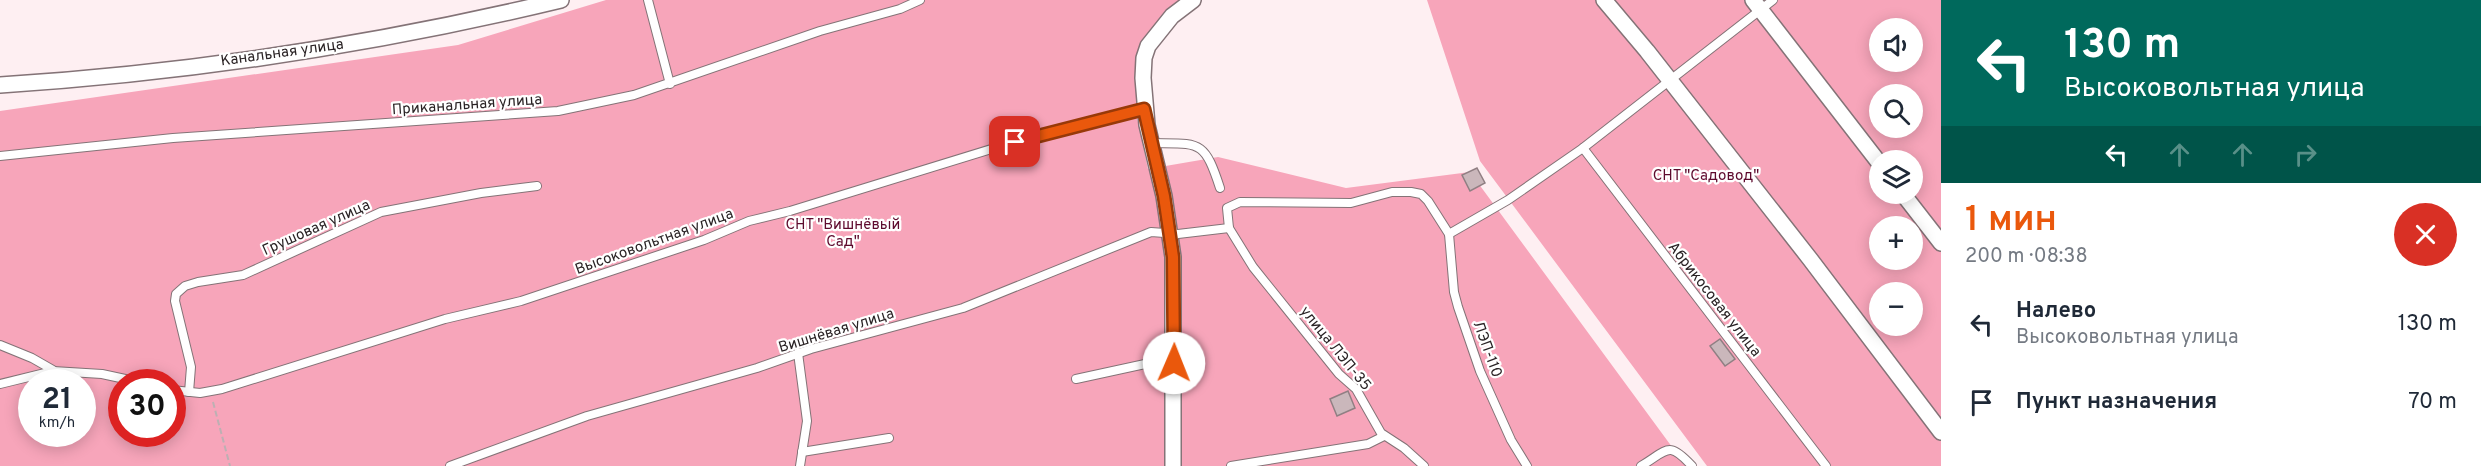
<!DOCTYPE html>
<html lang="ru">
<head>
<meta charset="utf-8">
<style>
  body { margin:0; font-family:Overpass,sans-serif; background:#f6f6f7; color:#1f2937; height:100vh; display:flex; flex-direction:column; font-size:22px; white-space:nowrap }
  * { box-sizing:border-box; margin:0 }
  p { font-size:20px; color:#747a83 }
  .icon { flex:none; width:33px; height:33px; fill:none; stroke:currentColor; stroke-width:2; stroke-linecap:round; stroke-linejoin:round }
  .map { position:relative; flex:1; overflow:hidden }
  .sheet { display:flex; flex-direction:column; background:#fff; width:540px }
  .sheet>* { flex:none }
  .guide { background:#00695c; color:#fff; overflow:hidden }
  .controls { position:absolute; left:1869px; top:18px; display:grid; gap:12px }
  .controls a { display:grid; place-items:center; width:54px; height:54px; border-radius:50%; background:#fff; box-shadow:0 3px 15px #0003; font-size:30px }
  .speed { position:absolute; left:18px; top:369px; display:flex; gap:12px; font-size:30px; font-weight:700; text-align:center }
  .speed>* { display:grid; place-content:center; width:78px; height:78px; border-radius:50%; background:#fff; box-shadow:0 3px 15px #0003; line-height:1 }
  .speed small { font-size:15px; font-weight:400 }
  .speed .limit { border:9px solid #d22; background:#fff; color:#111 }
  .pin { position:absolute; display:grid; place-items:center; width:51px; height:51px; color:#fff; margin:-26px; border-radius:12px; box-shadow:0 3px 9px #0006 }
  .me { position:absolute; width:66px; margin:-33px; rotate:1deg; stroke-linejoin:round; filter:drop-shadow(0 0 4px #0008) }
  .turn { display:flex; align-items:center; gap:21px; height:126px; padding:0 24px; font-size:27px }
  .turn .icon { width:78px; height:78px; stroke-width:2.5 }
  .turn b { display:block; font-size:42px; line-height:51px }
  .lanes { display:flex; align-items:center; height:57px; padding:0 24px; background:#0003; justify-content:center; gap:30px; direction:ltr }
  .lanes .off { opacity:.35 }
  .round { display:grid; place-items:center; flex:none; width:63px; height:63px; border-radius:32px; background:#f6f6f7 }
  .summary { display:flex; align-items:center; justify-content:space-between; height:102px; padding:0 24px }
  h1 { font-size:36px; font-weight:600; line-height:45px; color:#ea580c }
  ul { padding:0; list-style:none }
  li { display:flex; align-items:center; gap:18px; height:78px; padding:0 24px }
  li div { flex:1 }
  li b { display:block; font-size:22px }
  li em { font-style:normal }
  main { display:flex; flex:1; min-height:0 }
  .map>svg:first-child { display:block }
  .green { fill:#f7a5ba; fill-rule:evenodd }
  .building { fill:#cab7bb; stroke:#907f83; stroke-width:1.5 }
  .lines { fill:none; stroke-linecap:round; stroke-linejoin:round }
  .service-casing { stroke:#847377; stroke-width:10 }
  .minor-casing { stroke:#847377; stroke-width:18 }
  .path { stroke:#bdb0b3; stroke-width:2; stroke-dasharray:6 3; stroke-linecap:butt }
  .service { stroke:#fff; stroke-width:8 }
  .minor { stroke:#fff; stroke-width:15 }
  .route-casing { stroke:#983908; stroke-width:15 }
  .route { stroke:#ea580c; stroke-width:10 }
  .labels { text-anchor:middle; stroke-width:4.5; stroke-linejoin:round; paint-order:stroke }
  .street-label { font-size:15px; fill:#2a2325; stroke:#fff }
  .park-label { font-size:15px; fill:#5e0a2d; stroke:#fff }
</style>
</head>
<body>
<main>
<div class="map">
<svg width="1941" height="466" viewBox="0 0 1941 466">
  <rect width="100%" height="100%" fill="#feeff2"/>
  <g class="green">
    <path d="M606,0h594l-57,47 -7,66 12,56 70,-12 128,31 124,-16 216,294h-1686v-355l458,-66zM32,382h50v52h-50zM122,382h50v52h-50z"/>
    <path d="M1427,0h514v466h-234l-227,-305zM1880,28h32v34h-32zM1880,94h32v34h-32zM1880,160h32v34h-32zM1880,226h32v34h-32zM1880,292h32v34h-32z"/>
  </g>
  <g class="building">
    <path d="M1477,168l8,15 -15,8 -8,-16z"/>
    <path d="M1720,339l15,20 -10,7 -15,-20z"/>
    <path d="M1348,391l7,17 -18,8 -7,-17z"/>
  </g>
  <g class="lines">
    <defs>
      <g id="service">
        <path d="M648,0l22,84"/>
        <path d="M1151,143c49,1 53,-4 69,45"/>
        <path d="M1583,148l243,318"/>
        <path d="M0,156l173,-18 385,-27 76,-16 186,-64 80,-22 20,-9"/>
        <path d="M1449,234l5,58 4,15 22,64 31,69 16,26"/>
        <path d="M0,345l32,13 21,12"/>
        <path d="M798,353l9,68 -7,45"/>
        <path d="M1076,379l69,-15 29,-1"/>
        <path d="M0,384l53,-13 49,3 37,8"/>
        <path d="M172,390l28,3 22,-4 223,-70 76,-18 183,-61 45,-19 41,-10 247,-76 107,-26"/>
        <path d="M189,392l2,-25 -16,-66 1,-7 9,-8 13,-4 45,-7 138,-63 100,-19 56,-7"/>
        <path d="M802,452l87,-14"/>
        <path d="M450,466l137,-50 170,-48 54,-19 152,-41 188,-76 27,2 51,-6"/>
        <path d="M1231,466l137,-22 16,-8"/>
        <path d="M1424,466l-20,-18 -23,-15 -25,-44 -17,-15 -86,-107 -24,-39 -2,-20 13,-6 111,1 41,-11h19l10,2 7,7 21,33 59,-34 75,-52 190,-148"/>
        <path d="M1641,466c27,-16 27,-26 51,0"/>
      </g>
      <g id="minor">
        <path d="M1604,0l43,51 163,208 131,173"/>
        <path d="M1753,0l127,164"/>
        <path d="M0,85c189,-12 378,-41 561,-85"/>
        <path d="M1903,194l38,49"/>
        <path d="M1173,466v-209l-9,-61 -17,-71 -4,-47 1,-20 4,-12 24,-30 21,-16"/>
      </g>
    </defs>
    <use href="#service" class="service-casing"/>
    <use href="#minor" class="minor-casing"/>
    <path class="path" d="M213,402l17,64"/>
    <use href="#service" class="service"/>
    <use href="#minor" class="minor"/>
  </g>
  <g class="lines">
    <defs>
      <path id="route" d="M1015,142l129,-33 20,87 9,61 1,106"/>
    </defs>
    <use href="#route" class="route-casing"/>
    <use href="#route" class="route"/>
  </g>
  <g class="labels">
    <g class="street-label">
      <text transform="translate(282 52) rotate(-8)" y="5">Канальная улица</text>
      <text transform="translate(467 104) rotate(-4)" y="5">Приканальная улица</text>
      <text transform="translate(316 227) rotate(-24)" y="5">Грушовая улица</text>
      <text transform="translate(654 241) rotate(-20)" y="5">Высоковольтная улица</text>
      <text transform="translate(1715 299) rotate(52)" y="5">Абрикосовая улица</text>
      <text transform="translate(836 330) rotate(-17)" y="5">Вишнёвая улица</text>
      <text transform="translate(1336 348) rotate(51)" y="5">улица ЛЭП-35</text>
      <text transform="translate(1488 349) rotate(70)" y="5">ЛЭП-110</text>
    </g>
    <g class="park-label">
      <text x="1706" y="180">СНТ "Садовод"</text>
      <text x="843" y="229">СНТ "Вишнёвый<tspan x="843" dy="17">Сад"</tspan></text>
    </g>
  </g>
</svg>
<div class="controls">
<a><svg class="icon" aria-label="sound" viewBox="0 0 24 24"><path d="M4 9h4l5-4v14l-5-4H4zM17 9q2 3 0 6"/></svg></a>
<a><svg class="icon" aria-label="search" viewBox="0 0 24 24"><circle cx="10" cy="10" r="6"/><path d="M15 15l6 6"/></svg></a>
<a><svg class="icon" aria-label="layers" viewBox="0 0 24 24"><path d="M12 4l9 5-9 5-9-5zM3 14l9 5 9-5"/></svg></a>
<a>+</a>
<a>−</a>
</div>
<div class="speed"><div>21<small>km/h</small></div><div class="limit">30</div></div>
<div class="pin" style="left:1015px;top:142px;background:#d93025"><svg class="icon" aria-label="arrive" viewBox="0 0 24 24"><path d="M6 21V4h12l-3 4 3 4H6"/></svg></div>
<svg class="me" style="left:1174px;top:363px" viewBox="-20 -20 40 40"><circle r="19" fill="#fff"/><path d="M0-13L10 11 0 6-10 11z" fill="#ea580c"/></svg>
</div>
<section class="sheet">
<div class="guide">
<div class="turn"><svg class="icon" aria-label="left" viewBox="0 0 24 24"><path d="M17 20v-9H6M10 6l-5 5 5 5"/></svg><div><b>130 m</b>Высоковольтная улица</div></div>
<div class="lanes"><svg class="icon" aria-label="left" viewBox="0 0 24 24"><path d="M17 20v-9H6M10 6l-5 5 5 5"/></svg><svg class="icon off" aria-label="ahead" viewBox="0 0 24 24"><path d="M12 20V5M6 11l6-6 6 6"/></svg><svg class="icon off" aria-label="ahead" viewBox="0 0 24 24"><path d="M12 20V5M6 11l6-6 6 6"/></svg><svg class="icon off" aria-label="right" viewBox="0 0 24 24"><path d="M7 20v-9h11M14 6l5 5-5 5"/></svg></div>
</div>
<div class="summary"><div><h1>1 мин</h1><p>200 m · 08:38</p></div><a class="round" style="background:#d93025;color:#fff"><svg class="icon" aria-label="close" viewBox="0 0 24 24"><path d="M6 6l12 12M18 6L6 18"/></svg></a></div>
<ul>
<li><svg class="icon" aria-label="left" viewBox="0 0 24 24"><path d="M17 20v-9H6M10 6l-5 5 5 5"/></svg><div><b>Налево</b><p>Высоковольтная улица</p></div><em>130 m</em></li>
<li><svg class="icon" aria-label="arrive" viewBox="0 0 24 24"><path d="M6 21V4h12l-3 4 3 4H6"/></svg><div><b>Пункт назначения</b></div><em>70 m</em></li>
</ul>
</section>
</main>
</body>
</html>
